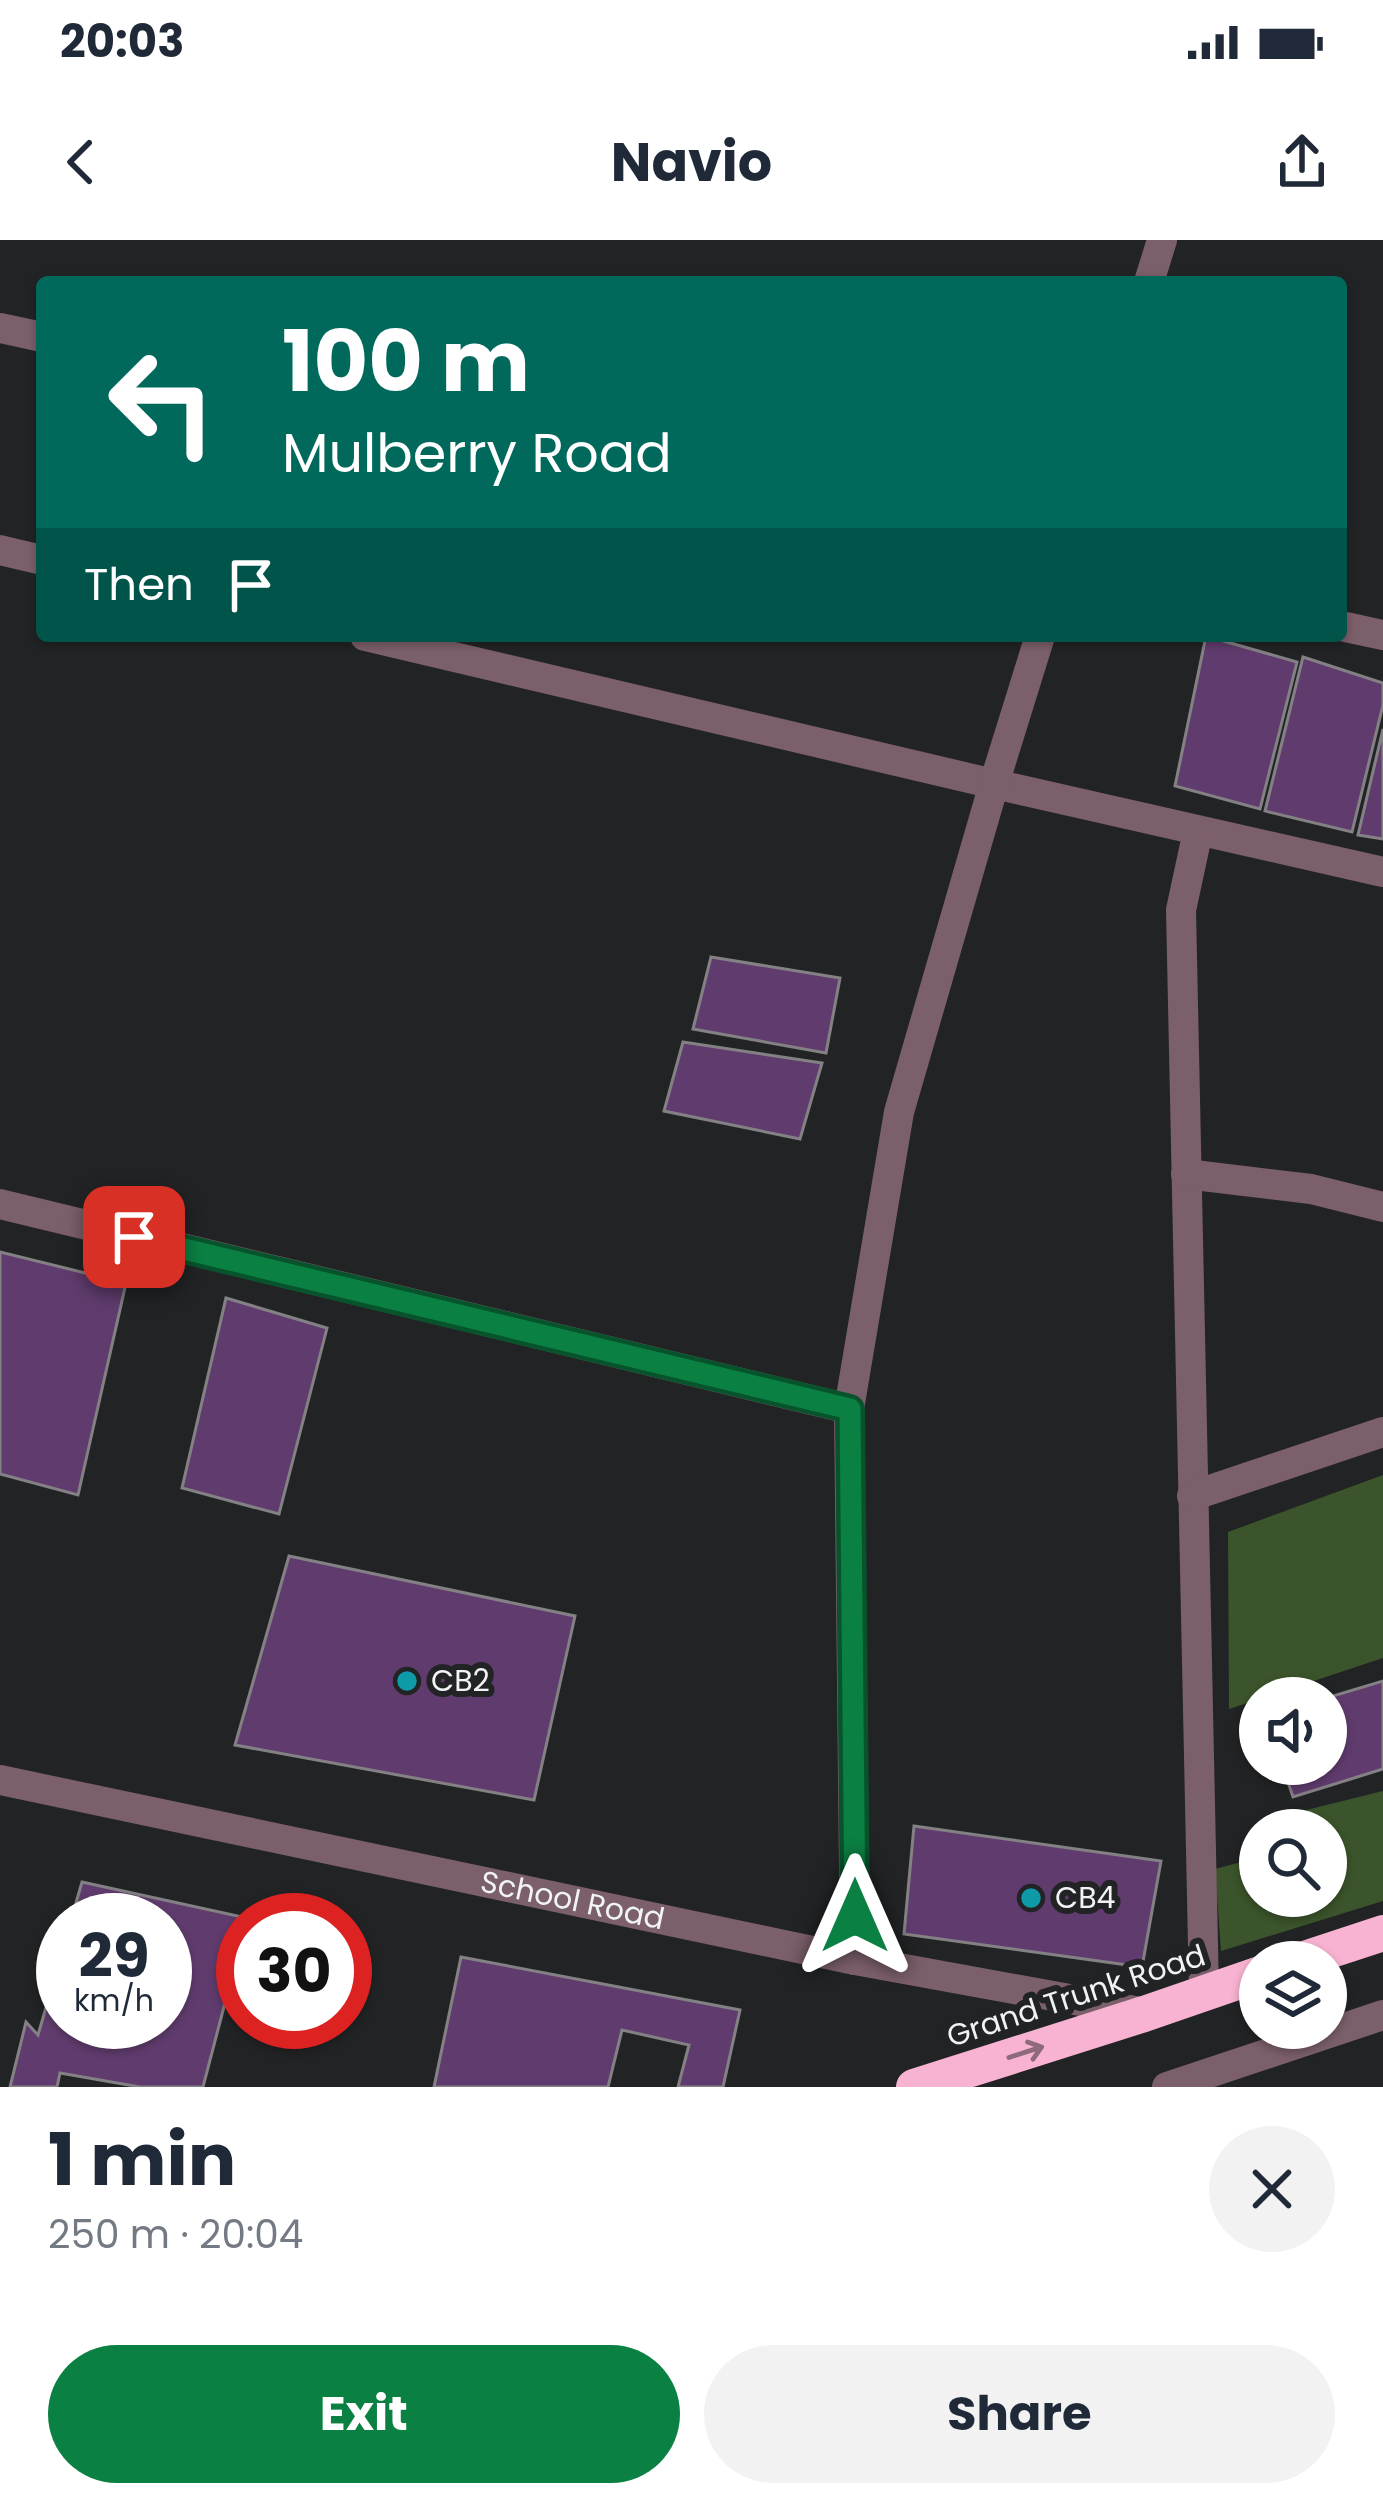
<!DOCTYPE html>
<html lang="en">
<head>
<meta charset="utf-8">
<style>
  body { margin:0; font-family:Poppins,sans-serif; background:#f2f2f3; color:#1f2937; height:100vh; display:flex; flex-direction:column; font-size:45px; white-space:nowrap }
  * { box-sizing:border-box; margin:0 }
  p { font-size:39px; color:#747a83 }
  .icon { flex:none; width:66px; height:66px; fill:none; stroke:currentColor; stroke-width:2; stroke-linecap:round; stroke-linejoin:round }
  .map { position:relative; height:1847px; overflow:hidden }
  .panel { display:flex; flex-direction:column; background:#fff; flex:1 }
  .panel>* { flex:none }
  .top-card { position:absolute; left:36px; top:36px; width:1311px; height:366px; border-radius:12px; box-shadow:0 3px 9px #0004; background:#00695c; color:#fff; overflow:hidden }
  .buttons { position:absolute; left:1239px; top:1437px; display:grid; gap:24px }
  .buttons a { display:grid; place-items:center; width:108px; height:108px; border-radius:50%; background:#fff; box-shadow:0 3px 9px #0004; font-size:60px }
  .speed { position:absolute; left:36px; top:1653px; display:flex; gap:24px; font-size:60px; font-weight:700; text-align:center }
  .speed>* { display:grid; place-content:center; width:156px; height:156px; border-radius:50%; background:#fff; box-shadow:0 3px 9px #0004; line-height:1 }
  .speed small { font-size:30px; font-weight:400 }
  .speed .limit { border:18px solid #d22; background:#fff; color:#111 }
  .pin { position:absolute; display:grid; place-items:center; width:102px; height:102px; color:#fff; margin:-51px; border-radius:24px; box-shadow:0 6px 18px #0006 }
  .me { position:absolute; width:132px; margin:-66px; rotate:0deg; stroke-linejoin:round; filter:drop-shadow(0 0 9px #0008) }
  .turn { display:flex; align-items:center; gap:42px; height:252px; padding:0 48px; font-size:54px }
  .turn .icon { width:156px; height:156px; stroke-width:2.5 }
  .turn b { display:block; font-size:84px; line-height:102px }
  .then { display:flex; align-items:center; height:114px; padding:0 48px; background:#0003; gap:24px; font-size:45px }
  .round { display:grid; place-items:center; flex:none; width:126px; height:126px; border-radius:63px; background:#f2f2f3 }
  .head { display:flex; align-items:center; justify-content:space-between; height:204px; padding:0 48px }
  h1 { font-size:72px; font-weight:700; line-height:90px }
  .cta { display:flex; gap:24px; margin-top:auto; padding:24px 48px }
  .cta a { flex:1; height:138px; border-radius:72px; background:#0b8043; color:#fff; font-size:48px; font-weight:700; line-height:138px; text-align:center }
  .cta a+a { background:#f2f2f3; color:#1f2937 }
  .status { display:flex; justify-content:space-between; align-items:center; height:84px; padding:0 60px; background:#fff; direction:ltr }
  .status svg { height:33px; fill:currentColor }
  header { display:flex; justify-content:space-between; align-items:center; height:156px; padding:0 48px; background:#fff; font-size:54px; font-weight:700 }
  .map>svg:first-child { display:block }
  .green { fill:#3b542b }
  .building { fill:#603c6e; stroke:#838184; stroke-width:3 }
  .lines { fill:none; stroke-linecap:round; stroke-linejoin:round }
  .minor { stroke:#7b5f6b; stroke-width:30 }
  .highway { stroke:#f9b3d2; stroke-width:36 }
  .oneway { stroke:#8d6b7c }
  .route-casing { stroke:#07532c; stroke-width:30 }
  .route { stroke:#0b8043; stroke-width:21 }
  .culture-dot { fill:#0f9aa8; stroke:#212325; stroke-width:4.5 }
  .labels { text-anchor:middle; stroke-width:12; stroke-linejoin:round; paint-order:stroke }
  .poi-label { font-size:30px; fill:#f1f3f4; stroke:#212325; text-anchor:start }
  .street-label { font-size:30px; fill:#f1f3f4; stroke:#212325 }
</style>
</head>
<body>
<div class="status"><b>20:03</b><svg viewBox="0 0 49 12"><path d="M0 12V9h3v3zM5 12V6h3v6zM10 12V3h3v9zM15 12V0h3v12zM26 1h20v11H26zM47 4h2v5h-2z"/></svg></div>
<header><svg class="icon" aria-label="back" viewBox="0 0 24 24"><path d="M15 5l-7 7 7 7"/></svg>Navio<svg class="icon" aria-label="share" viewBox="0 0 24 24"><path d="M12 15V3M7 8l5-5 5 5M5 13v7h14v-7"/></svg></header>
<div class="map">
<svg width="1383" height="1847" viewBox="0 0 1383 1847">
  <rect width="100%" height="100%" fill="#212325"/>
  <g class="green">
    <path d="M1383,1235v183l-154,51 -1,-177z"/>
    <path d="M1383,1551v110l-162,50 -6,-82 45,-12v39h66v-66h-37l-3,-15z"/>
  </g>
  <g class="building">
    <path d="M1206,396l91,26 -37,147 -85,-23z"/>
    <path d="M1303,417l80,26v22l-31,127 -87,-21z"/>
    <path d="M1383,489v110l-25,-4z"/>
    <path d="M711,717l129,21 -14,75 -133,-24z"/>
    <path d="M683,802l139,21 -22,76 -136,-28z"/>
    <path d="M0,1012l126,31 -48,212 -78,-21z"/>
    <path d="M226,1058l101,30 -48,186 -97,-26z"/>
    <path d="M289,1316l286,60 -41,184 -299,-55z"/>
    <path d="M1383,1441v88l-90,28 -11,-33h44v-66z"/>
    <path d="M914,1586l247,35 -19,106 -238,-33z"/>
    <path d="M82,1642l165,36 -4,2v14l-40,153h-63l-80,-14 -3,14h-47l16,-65 12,13 25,-86v73h102v-102h-94z"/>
    <path d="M461,1717l279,53 -17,77h-45l11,-42 -67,-15 -14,57h-174z"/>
  </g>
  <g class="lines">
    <g class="minor">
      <path d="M1149,42l13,-42"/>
      <path d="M0,88l42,9"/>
      <path d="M0,310l42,10"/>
      <path d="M1341,386l42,9"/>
      <path d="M365,396l629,148 389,88"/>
      <path d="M1198,591l-17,79 23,1082"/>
      <path d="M1186,934l125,15 72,18"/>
      <path d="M0,964l849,205"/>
      <path d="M1192,1256l191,-64"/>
      <path id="s1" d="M0,1540l855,180 291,53"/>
      <path d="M855,1720l-6,-551 50,-297 95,-328 46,-148"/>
      <path d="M1167,1847l216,-72"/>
    </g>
    <g class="highway">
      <path d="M1295,1722l88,-29"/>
      <path d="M914,1847l230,-73 116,-40"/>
    </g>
  </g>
  <defs><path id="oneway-shaft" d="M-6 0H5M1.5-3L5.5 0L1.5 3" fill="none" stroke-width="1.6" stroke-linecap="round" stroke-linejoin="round" transform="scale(3)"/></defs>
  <use class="oneway" href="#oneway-shaft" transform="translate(1026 1812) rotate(-18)"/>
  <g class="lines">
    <defs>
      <path id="route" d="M134,997l716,172 5,507"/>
    </defs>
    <use href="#route" class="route-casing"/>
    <use href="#route" class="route"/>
  </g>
  <g class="culture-dot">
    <circle cx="407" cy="1441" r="12"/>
    <circle cx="1031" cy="1658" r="12"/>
  </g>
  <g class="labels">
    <g class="poi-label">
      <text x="431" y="1451">CB2</text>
      <text x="1055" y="1668">CB4</text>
    </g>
    <g class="street-label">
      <text dy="10" stroke="none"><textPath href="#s1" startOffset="585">School Road</textPath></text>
      <text transform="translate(1076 1756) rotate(-18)" y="10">Grand Trunk Road</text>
    </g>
  </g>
</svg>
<div class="buttons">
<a><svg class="icon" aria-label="sound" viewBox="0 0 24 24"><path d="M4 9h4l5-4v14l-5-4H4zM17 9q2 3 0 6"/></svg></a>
<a><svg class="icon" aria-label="search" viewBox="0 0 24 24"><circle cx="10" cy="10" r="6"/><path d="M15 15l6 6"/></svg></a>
<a><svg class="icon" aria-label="layers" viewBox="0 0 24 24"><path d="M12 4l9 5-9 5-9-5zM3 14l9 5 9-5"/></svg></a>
</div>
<div class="speed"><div>29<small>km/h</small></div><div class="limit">30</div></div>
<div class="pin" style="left:134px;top:997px;background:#d93025"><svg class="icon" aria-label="arrive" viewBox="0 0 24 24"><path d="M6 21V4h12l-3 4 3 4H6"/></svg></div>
<svg class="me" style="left:855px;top:1676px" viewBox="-20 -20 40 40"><path d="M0-17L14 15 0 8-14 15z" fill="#0b8043" stroke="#fff" stroke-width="4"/></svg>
<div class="top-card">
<div class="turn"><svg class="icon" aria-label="left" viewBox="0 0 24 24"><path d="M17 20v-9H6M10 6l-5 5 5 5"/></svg><div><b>100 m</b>Mulberry Road</div></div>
<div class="then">Then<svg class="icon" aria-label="arrive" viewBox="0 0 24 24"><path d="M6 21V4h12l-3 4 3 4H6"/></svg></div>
</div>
</div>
<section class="panel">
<div class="head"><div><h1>1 min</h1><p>250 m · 20:04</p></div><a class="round"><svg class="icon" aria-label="close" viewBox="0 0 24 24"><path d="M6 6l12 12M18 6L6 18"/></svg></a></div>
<div class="cta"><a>Exit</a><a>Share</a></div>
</section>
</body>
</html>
